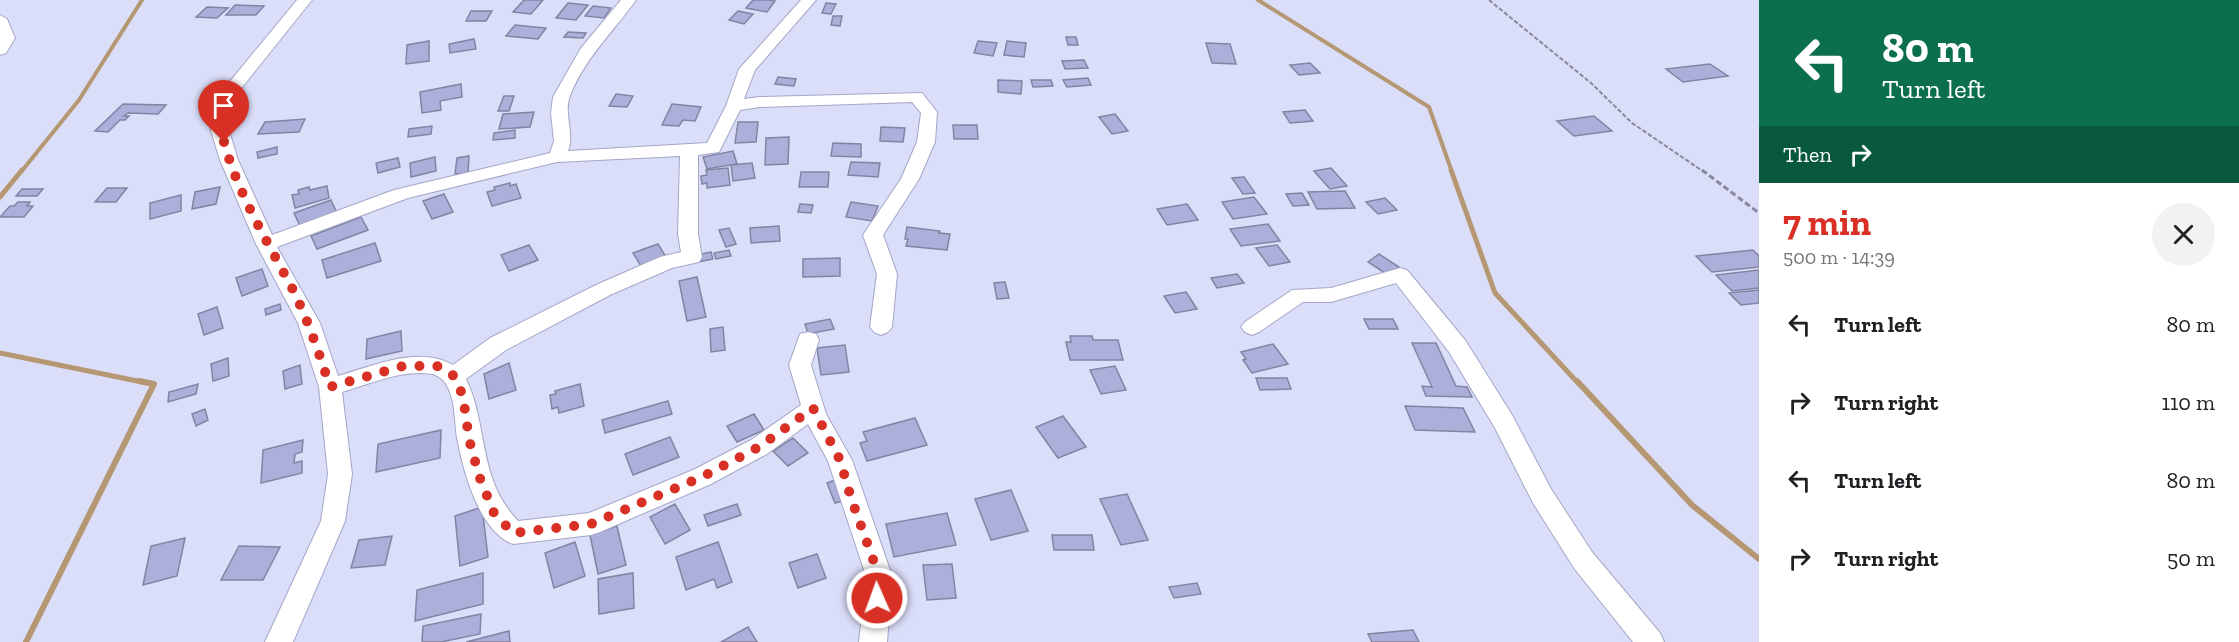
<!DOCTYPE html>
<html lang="en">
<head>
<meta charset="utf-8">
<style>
  body { margin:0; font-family:"Zilla Slab",serif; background:#f2f2f2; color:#202124; height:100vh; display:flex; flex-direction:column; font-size:22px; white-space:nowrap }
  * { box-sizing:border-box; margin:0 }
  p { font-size:20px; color:#757577 }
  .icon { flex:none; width:33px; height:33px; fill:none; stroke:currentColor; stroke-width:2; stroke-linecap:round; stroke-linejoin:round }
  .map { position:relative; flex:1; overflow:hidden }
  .details { display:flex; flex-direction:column; background:#fff; width:480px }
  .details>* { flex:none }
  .hud { background:#0b6e4f; color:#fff; overflow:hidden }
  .pin { position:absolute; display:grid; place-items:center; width:51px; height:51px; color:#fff; margin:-62px -26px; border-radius:50% 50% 50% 0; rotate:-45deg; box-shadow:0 0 6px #0007 }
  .pin .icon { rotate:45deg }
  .me { position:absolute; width:66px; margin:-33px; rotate:358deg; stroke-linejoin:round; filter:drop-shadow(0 0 4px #0008) }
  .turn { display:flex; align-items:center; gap:21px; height:126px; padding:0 24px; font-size:27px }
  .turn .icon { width:78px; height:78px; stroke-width:2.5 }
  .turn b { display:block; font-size:42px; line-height:51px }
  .then { display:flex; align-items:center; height:57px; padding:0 24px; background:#0003; gap:12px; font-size:22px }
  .round { display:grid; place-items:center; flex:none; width:63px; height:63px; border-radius:32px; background:#f2f2f2 }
  .summary { display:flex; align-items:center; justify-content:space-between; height:102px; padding:0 24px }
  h1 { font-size:36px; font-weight:700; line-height:45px; color:#d93025 }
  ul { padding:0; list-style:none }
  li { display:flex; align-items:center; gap:18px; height:78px; padding:0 24px }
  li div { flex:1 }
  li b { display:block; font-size:22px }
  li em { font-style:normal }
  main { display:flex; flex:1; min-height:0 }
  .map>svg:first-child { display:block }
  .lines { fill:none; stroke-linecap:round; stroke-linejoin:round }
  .stream-far2 { stroke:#b59873; stroke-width:4 }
  .stream-far1 { stroke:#b59873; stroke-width:5 }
  .stream { stroke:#b59873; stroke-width:6 }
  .building { fill:#acafda; stroke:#8284a3; stroke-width:1.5 }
  .minor-casing { stroke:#a4a6c7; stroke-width:2 }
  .path-far1 { stroke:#87899d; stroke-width:2; stroke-dasharray:4.5 2; stroke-linecap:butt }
  .path { stroke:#87899d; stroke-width:3; stroke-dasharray:6 3; stroke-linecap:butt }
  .minor { fill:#fff; fill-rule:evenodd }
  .route { stroke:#d93025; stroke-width:10; stroke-dasharray:0 18 }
</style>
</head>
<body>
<main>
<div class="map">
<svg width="1759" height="642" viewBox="0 0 1759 642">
  <rect width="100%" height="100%" fill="#dbdef9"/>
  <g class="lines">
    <g class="stream-far2">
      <path d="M1258,0l171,107 23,65"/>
      <path d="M21,172l58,-72 63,-100"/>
    </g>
    <g class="stream-far1">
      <path d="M1451,170l44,123 83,90"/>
      <path d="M0,197l22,-27"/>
      <path d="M0,353l147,30"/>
    </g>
    <g class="stream">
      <path d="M1577,381l115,124 67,54"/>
      <path d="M26,642l128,-258 -15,-3"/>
    </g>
  </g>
  <g class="building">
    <path d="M524,0h19l-12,14 -18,-2z"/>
    <path d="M753,0h16l6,1 -8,11 -21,-4z"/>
    <path d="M568,3l20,2 -12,15 -20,-2z"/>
    <path d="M826,3l10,1 -5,10 -9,-1z"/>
    <path d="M235,5l29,1 -8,9h-30z"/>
    <path d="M593,6l18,2 -7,10 -19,-2z"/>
    <path d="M207,7l21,1 -11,10 -21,-1z"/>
    <path d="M471,11h21l-6,10h-20z"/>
    <path d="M738,11l15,3 -9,10 -15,-4z"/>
    <path d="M833,16h9l-2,10 -9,-1z"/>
    <path d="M515,25l31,3 -8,11 -32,-3z"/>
    <path d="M568,32l18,1 -3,5 -19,-1z"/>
    <path d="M1066,37h10l2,8h-10z"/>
    <path d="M474,39l2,10 -26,4 -1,-9z"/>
    <path d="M429,41v20l-23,3 1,-19z"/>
    <path d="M978,41l19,2 -4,13 -19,-3z"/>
    <path d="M1007,41l19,2 -2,14 -20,-2z"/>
    <path d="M1206,43l24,1 6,20 -24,-1z"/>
    <path d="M1084,60l4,8 -23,1 -3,-8z"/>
    <path d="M1310,63l10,10 -21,2 -9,-10z"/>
    <path d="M1710,64l18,12 -45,6 -17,-13z"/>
    <path d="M778,77l18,2 -2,7 -19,-2z"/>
    <path d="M1088,78l3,7 -24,2 -4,-7z"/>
    <path d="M998,80l24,1 -1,13 -23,-2z"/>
    <path d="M1031,80h20l2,6 -20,1z"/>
    <path d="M461,84l1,13 -22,4 1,9 -19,3 -2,-21z"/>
    <path d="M616,94l17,2 -6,11 -18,-1z"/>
    <path d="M504,96h10l-5,15h-11z"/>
    <path d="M123,104l43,1 -8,9 -30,-1 -4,3h5l-4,4h-5l-12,12 -13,-1z"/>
    <path d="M672,104l29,3 -6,14 -12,-1 -4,6 -17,-1z"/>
    <path d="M1305,110l8,11 -23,2 -7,-11z"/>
    <path d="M534,112l-4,15 -31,2 4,-15z"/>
    <path d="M1115,114l13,17 -16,3 -13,-17z"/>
    <path d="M1594,116l18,15 -38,5 -17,-15z"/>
    <path d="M305,119l-6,13 -41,2 7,-12z"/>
    <path d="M738,122h20l-2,20 -21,1z"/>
    <path d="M953,125h24l1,14h-24z"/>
    <path d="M432,126l-1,8 -23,3 1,-8z"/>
    <path d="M881,127l24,1 -2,14 -23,-1z"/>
    <path d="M515,130v8l-22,2 1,-7z"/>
    <path d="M789,137l-1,27 -23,1 1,-27z"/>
    <path d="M833,143l28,1v13l-30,-1z"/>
    <path d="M277,147v7l-19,4 -1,-6z"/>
    <path d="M733,151l4,13 -30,5 -4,-12z"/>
    <path d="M469,156l-1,17 -13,1 2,-16z"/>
    <path d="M435,157l1,14 -25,6 -1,-14z"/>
    <path d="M398,158l2,9 -22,6 -2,-10z"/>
    <path d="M851,162l29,1 -2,14 -30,-2z"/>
    <path d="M752,163l3,15 -22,3 -2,-16z"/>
    <path d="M728,168l2,17 -23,3v-5l-5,1 -1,-8 6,-1 -1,-5z"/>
    <path d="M1331,168l16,18 -17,3 -16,-18z"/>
    <path d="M801,172h28l-1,15h-29z"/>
    <path d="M1244,177l11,16 -12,1 -11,-16z"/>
    <path d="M510,183v3l6,-2 5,14 -29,8 -5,-14 8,-2 -1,-3z"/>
    <path d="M327,186l2,12 -34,10 -3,-13 7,-1 -1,-4 11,-3 1,3z"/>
    <path d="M220,187l-4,17 -24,5 3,-17z"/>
    <path d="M107,188h20l-11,14h-21z"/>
    <path d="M22,189h21l-6,7h-21z"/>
    <path d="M1345,191l10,17 -38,1 -9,-17z"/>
    <path d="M1302,193l7,12 -16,1 -7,-12z"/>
    <path d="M444,194l9,18 -21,7 -9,-18z"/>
    <path d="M181,195v16l-31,8v-16z"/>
    <path d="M1254,197l13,17 -34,5 -11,-17z"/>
    <path d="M1385,198l12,12 -19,4 -12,-12z"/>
    <path d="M331,200l6,13 -37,13 -6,-13z"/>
    <path d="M18,202h12l-3,4h6l-9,11h-24l10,-11h4z"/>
    <path d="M851,202l27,4 -6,15 -26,-4z"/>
    <path d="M800,204l13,1 -2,8 -13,-1z"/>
    <path d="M1187,204l11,16 -31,5 -10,-16z"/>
    <path d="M361,217l7,13 -51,19 -6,-13z"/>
    <path d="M1268,224l12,17 -39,5 -11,-17z"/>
    <path d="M779,226l1,15 -29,2 -1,-15z"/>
    <path d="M907,227l33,4 -1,2 11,1 -3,16 -41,-4 2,-7h-3z"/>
    <path d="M729,228l7,16 -10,3 -7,-17z"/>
    <path d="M375,243l6,18 -54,17 -5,-18z"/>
    <path d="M658,244l8,13 -25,9 -8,-13z"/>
    <path d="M529,245l9,15 -29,11 -8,-16z"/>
    <path d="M1277,245l13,17 -21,4 -13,-18z"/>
    <path d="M729,250l2,6 -15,3 -2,-6z"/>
    <path d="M1753,250l6,6v11l-47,5 -16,-16z"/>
    <path d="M711,252l2,7 -15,3 -1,-7z"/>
    <path d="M1379,254l20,13 -11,8 -20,-13z"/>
    <path d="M840,258v18l-37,1v-18z"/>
    <path d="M262,269l6,17 -26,10 -6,-18z"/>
    <path d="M1759,270v18l-27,3 -16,-16z"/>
    <path d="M1237,274l7,9 -27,5 -6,-10z"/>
    <path d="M697,277l9,40 -19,4 -8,-40z"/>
    <path d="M1005,282l4,16 -12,1 -3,-16z"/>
    <path d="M1759,290v13l-18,2 -12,-12z"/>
    <path d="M1186,292l11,17 -22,4 -11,-17z"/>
    <path d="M280,304l1,6 -15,5 -1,-6z"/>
    <path d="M217,307l6,21 -19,7 -6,-21z"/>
    <path d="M830,319l4,10 -26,5 -3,-10z"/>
    <path d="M1364,319h29l5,10h-29z"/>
    <path d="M723,327l2,23 -14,2 -1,-23z"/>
    <path d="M401,331l1,20 -36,8 1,-20z"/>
    <path d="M1070,336h22l1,4h25l5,20h-53l-4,-18h5z"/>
    <path d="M1412,343h24l20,43 11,1 5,10 -46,-1 -4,-10 10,1z"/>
    <path d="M1273,344l15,20 -36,9 -9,-13 3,-1 -5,-7z"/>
    <path d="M845,345l4,27 -28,3 -4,-27z"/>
    <path d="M228,358l1,18 -16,5 -2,-17z"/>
    <path d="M509,363l7,27 -27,9 -5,-25z"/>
    <path d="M300,365l2,19 -17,5 -2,-18z"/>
    <path d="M1115,366l11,24 -25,4 -11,-24z"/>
    <path d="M1256,378h31l4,11 -31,1z"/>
    <path d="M198,384l-2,10 -28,8 1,-10z"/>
    <path d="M580,384l4,22 -25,7 -1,-6 -6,2 -2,-14 6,-1 -1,-3z"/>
    <path d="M668,401l4,13 -67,19 -3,-13z"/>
    <path d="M1405,406l58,2 12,24 -60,-2z"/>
    <path d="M205,409l3,11 -12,6 -4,-12z"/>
    <path d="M754,414l10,16 -27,12 -10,-16z"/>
    <path d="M1063,416l23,31 -28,11 -22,-31z"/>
    <path d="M915,418l12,27 -60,16 -7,-18 7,-2 -4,-9z"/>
    <path d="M441,430l-1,28 -64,14 2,-28z"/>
    <path d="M670,437l9,20 -46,18 -8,-21z"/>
    <path d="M793,438l15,15 -20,13 -15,-15z"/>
    <path d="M303,440l-1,12 -7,2 -1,9 8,-2v12l-41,10 2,-33z"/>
    <path d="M838,479l9,21 -12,3 -8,-20z"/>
    <path d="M1011,490l17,41 -37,9 -16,-41z"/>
    <path d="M1127,494l21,46 -27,5 -21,-46z"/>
    <path d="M675,504l15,26 -25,14 -15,-27z"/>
    <path d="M737,504l4,11 -33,11 -4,-11z"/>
    <path d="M482,507l6,50 -28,9 -5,-50z"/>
    <path d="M947,513l9,32 -62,12 -8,-33z"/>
    <path d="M617,526l9,39 -28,9 -8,-39z"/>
    <path d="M1052,535h40l2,15h-40z"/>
    <path d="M392,536l-7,29 -34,3 8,-28z"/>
    <path d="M185,538l-8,38 -34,9 8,-39z"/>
    <path d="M575,542l10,34 -31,12 -9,-35z"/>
    <path d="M718,542l14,40 -15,6 -3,-9 -28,11 -10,-33z"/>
    <path d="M239,546l41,1 -17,33h-42z"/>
    <path d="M817,554l9,24 -28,10 -9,-25z"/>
    <path d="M952,564l4,34 -29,2 -4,-35z"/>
    <path d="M483,573v31l-68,17 2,-31z"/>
    <path d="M633,573l1,35 -35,6 -1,-35z"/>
    <path d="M1197,583l4,11 -27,4 -5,-11z"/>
    <path d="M481,614l-1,20 -39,8h-19l1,-16z"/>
    <path d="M748,627l9,15h-36z"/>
    <path d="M1413,630l6,12h-47l-4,-8z"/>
    <path d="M509,631l1,11h-44z"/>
  </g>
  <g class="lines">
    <defs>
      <g id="minor">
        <path d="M297,0h15l-80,100 -5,24 11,36 34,75 122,-45 156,-37 4,-12 -3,-28 2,-16 28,-49 40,-48h15c-22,31 -52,59 -66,96 -7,18 5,37 -2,55l139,-8 19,-37 13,-37 62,-69h15l-61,70 -11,29 16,-2 162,-4 15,19 -2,30 -16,37 -36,56 14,39 -5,53 -4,5 -7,3 -7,-3 -4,-5 7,-53 -14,-39 38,-56 16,-37 4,-29 -9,-11 -152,5 -20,3 -21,42 -21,3v79l4,23 -3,5 -27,6 -62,27 -104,55 -40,29c23,48 11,99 52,142l71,-8 104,-43 58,-30 50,-35 -12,-40 11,-31 8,-2 8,2 3,6 -8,25 15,49 26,46 40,116 -5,66h-28l7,-66 -38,-115 -20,-37 -41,30 -56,30 -111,48 -9,3 -78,9c-34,-12 -50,-74 -56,-106 -3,-18 -1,-38 -11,-54 -2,-4 -9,-9 -14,-10 -30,-5 -62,10 -90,18l10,82 -7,47 -52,121h-28l56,-121 7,-47 -9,-87 -21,-64 -42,-79 -36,-84 -11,-36 9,-28zM680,156l-2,78 3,18 -21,5 -64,28 -106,53 -37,27c-34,-20 -80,1 -115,11l-18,-53 -43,-76 131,-49 149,-36z"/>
        <path d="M0,15l7,4 8,19 -9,15 -6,2z"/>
        <path d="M1400,268l7,2 58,70 47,75 39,74 41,63 68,81 4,9h-31l-59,-74 -41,-65 -38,-75 -46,-76 -53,-69 -65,19h-28l-44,30 -7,3 -7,-3 -4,-5 4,-5 47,-32 39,-2z"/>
      </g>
    </defs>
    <use href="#minor" class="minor-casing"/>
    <path class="path-far1" d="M1489,0l102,83 41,40 72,49"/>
    <path class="path" d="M1702,170l57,43"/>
    <use href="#minor" class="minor"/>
  </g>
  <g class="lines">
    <path class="route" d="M224,142c14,52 43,99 68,146 16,32 27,65 38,99l73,-21h34l17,10 9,20 6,43 10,37 15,37 19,20 78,-9 111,-47 57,-30 54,-39 27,52 11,38 28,78 -2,22"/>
  </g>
</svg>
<div class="pin" style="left:224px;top:142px;background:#d93025"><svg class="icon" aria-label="arrive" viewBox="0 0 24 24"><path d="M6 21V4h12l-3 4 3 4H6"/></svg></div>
<svg class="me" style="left:877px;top:598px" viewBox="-20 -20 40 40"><circle r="17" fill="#d93025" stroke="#fff" stroke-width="3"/><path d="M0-11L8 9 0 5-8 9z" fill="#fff"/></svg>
</div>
<section class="details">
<div class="hud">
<div class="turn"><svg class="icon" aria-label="left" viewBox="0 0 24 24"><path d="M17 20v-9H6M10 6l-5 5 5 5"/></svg><div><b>80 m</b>Turn left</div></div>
<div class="then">Then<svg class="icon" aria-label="right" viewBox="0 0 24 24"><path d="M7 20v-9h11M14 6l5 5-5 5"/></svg></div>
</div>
<div class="summary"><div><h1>7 min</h1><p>500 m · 14:39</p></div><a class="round"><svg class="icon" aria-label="close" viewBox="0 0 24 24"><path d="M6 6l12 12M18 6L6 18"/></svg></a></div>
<ul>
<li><svg class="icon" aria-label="left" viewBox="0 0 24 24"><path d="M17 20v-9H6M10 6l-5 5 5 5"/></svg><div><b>Turn left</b></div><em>80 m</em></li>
<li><svg class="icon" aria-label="right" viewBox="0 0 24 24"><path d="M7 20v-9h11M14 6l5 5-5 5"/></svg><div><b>Turn right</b></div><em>110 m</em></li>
<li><svg class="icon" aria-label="left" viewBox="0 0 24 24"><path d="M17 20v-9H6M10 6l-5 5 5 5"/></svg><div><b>Turn left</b></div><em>80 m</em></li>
<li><svg class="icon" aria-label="right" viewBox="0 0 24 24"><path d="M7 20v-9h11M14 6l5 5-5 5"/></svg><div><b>Turn right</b></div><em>50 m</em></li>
</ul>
</section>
</main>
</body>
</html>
